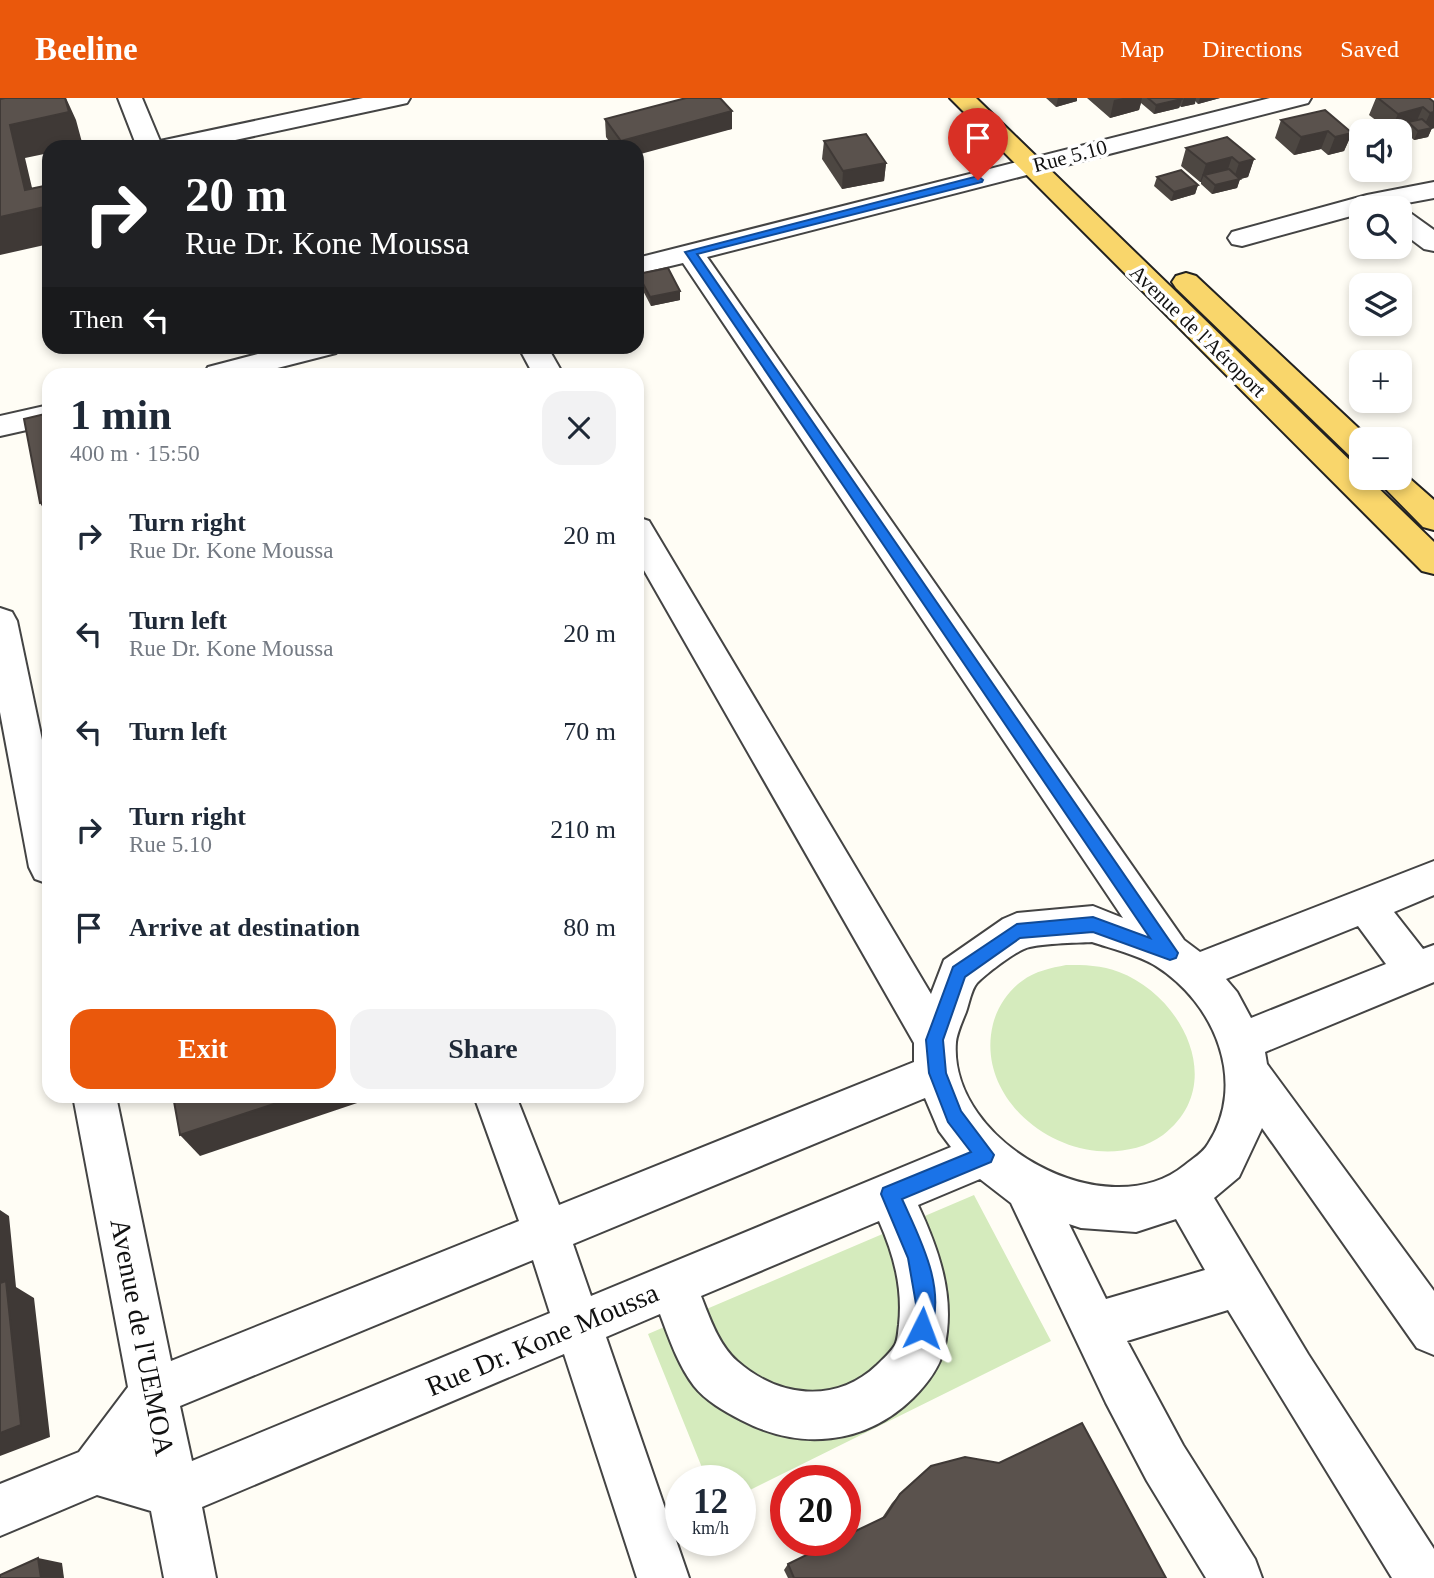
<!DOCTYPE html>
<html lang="en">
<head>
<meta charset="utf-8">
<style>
  body { margin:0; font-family:"Times New Roman",serif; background:#f2f2f3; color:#1f2937; height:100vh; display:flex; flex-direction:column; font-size:26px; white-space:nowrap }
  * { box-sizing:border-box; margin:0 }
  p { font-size:23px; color:#747a83 }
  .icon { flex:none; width:38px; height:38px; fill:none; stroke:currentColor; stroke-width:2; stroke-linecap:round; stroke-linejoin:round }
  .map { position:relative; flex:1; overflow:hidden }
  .details { position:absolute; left:42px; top:270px; width:602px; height:735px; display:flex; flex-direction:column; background:#fff; border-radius:21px; box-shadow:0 4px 10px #0003 }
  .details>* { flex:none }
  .guide { position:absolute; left:42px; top:42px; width:602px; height:214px; border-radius:21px; box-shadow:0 4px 10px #0003; background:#202124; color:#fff; overflow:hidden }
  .tools { position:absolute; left:1349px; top:21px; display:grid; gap:14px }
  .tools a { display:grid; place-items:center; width:63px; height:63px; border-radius:14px; background:#fff; box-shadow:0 4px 10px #0003; font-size:35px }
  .speed { position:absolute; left:665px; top:1367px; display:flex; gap:14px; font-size:35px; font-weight:700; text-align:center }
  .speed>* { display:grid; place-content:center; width:91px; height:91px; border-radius:50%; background:#fff; box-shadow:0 4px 10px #0003; line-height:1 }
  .speed small { font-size:18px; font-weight:400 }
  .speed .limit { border:10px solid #d22; background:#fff; color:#111 }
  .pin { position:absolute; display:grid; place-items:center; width:60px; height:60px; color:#fff; margin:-72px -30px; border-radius:50% 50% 50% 0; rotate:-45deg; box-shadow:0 0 7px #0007 }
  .pin .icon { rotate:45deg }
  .me { position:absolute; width:77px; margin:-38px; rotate:3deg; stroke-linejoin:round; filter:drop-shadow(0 0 5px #0008) }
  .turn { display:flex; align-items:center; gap:24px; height:147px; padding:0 28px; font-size:32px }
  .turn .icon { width:91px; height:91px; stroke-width:2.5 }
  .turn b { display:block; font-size:49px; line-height:60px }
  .then { display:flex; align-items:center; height:66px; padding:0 28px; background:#0003; gap:14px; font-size:26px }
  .round { display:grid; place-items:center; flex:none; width:74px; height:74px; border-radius:21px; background:#f2f2f3 }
  .overview { display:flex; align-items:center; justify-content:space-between; height:119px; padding:0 28px }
  h1 { font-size:42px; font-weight:600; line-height:52px }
  .button { display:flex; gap:14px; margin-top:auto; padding:14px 28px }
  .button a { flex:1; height:80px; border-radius:21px; background:#ea580c; color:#fff; font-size:28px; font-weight:600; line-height:80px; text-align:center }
  .button a+a { background:#f2f2f3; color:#1f2937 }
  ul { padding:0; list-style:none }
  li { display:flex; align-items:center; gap:21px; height:98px; padding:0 28px }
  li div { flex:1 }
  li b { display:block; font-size:26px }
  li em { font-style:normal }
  header { display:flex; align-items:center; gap:42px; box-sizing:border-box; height:98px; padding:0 35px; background:#ea580c; color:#fff }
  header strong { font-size:33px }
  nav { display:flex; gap:38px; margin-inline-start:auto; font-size:24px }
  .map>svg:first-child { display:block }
  .green { fill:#d5ebbd }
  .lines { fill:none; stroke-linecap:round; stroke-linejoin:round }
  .minor-casing { stroke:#444; stroke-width:4 }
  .major-casing { stroke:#222; stroke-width:4 }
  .minor { fill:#fff; fill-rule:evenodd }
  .major { fill:#f9d66b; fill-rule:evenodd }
  .wall { fill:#4d4742 }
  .shaded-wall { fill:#3f3936 }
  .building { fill:#5a524d; stroke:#3f3936; stroke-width:2 }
  .route { fill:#1a73e8; stroke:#114b97; stroke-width:2 }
  .labels { text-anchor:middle; stroke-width:7; stroke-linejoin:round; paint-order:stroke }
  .far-street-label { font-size:21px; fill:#111; stroke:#fff }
  .near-street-label { font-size:28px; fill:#111; stroke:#fff }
</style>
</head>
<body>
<header>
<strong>Beeline</strong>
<nav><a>Map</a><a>Directions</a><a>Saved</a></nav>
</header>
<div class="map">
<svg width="1434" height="1480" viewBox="0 0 1434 1480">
  <rect width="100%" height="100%" fill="#fffdf5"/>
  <g class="green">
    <path d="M1066,867c18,0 36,0 53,7 64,24 109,114 44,163 -19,14 -44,18 -66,16 -61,-6 -120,-62 -104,-127 4,-16 15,-33 29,-43 13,-10 29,-13 44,-16z"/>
    <path d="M974,1097l77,146 -311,154v-15h-33l-59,-146z"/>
  </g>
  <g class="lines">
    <defs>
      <g id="minor">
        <path d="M118,0h24l18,43 203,-43h47l-3,5 -9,2 -195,42h-66z"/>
        <path d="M1270,0h41l-3,5 -601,154 477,683 16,12 234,-91v34l-40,17 29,37 11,-4v37l-169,70 2,12 167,227v64l-17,-7 -155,-220 -23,49 -25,21 94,156 126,195v29h-42l-164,-268 -101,31 56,104 72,114 7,19h-56l-59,-97 -41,-78 -95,-200 -31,-24 -62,26c21,45 38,93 26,144 -5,20 -17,35 -31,49 -48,47 -113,53 -172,22 -17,-9 -35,-19 -47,-34 -16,-21 -25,-48 -34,-72l-54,23 83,241h-52l-73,-224 -362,153 14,71h-52l-13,-67 -54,-16 -97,41v-52l79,-32 49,-65 -55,-291h43l55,265 348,-140 -45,-125h42l43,109 355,-143v-19l-277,-485v-41l12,4 282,473 13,-34 59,-41 14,-6 76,-7 30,12 -440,-655 -46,11v-16zM1358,828l28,38 -135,54 -14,-26 -11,-13zM1092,844c21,7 46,13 64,24 59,37 92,117 52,178 -5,9 -16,15 -23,21 -78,64 -237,-22 -229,-123 1,-9 6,-20 10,-30 3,-8 5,-22 11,-29 9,-9 35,-29 47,-34 12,-6 53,-6 68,-7zM925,1000l14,33 12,16 -360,149 -18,-52zM1176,1121l29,51 -99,29 -37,-75 12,4 55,4zM879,1123c15,34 24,67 20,104 -1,6 -1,15 -4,20 -4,7 -12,14 -18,20 -41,39 -98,33 -140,-4 -18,-16 -27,-42 -36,-65zM533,1162l17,53 -358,148 -12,-55z"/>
        <path d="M1434,84v16l-54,10h-18v5l-120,33 -10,-2 -4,-6 4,-6 135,-37z"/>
        <path d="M1400,112l9,2 25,18v21l-10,-2 -24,-18z"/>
        <path d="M288,248h52l-4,7 -82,21h-50l4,-7z"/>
        <path d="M518,248h29l16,28h-30z"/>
        <path d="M49,307v20l-49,11v-20z"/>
        <path d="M0,510l12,4 5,9 32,152v111l-14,-5 -6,-12 -29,-155z"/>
      </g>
      <g id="major">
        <path d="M950,0h26l386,374v6h6l66,64v32l-12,-3z"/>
        <path d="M1186,175l10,3 174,163h-8v21l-11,-3 -175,-169 -4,-6 4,-6z"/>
        <path d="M1400,372l34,30v30l-11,-3 -48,-49h25z"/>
      </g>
    </defs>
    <use href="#minor" class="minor-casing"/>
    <use href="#major" class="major-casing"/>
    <use href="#minor" class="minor"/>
    <use href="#major" class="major"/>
  </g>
  <g class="wall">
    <path d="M1046,0h31v3l-21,6z"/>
    <path d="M1087,0h133l-22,6 -3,-3v3l-14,3 -1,-1 -1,2 -25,6 -13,-11 -2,7 -29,8z"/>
    <path d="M1376,0h53l3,30 -4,9 -14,3 -10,-9 1,-3 -15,3 -21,-16z"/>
    <path d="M732,13v18l-95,18h-24l-7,-10 -1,-18z"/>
    <path d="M1281,22l71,13 -8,18 -16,4 -7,-6 -27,6 -19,-17z"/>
    <path d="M824,43l62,22 -2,18 -42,8 -20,-30z"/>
    <path d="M1186,50l68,11 -6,18 -8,2 -3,9 -25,6 -11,-10v-2h-1l-19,-16z"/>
    <path d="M1157,79l41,8 -3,9 -24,7 -17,-15z"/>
    <path d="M638,176l42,26 -29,6 -12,-23z"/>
    <path d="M900,1396l266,84h-378l-4,-8 4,-6 94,-46 10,-15z"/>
  </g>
  <g class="shaded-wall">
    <path d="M65,0h1l10,22 7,26 -34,1v6l-24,5 12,51 12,-3v38l-49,11v-38l10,-92z"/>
    <path d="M1058,0h19v3l-21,6z"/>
    <path d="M1123,0h19l-3,12 -29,8 4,-18z"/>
    <path d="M1184,0h12l-1,6 -14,3z"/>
    <path d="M1200,0h20l-22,6z"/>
    <path d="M1182,1l-3,9 -25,6 2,-9z"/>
    <path d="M1423,9l-8,18 -7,-3 -3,6 -15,3 8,-17z"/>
    <path d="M732,13v18l-95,26v-8h-16v-6z"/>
    <path d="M1434,14v16h-2l-4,9 -14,3 4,-9 4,-1 8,-17z"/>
    <path d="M1328,33l-7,18 -27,6 7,-18z"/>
    <path d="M1352,35l-8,18 -16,4 7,-18z"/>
    <path d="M1232,59l-6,18h-22l-3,7h-1l6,-18z"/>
    <path d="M1254,61l-6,18 -11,3 3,-1 -3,9 -25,6 3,-9 18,-4 6,-18z"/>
    <path d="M886,65l-2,18 -42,8 1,-18z"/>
    <path d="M1198,87l-3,9 -24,7 3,-9z"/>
    <path d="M680,193v9l-29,6 -1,-9z"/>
    <path d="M49,402v18l-9,-15z"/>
    <path d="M298,998h80l-178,60 -20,-21z"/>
    <path d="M0,1112l9,6 7,71 18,11 16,139 -50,19z"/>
    <path d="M38,1460l24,5 2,15h-23z"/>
  </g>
  <g class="building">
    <path d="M5,0h60l4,14 -59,13 15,65 24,-5v21l-49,11v-118z"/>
    <path d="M686,0h34l12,13 -111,30 -16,-22z"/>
    <path d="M1148,0h32l2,1 -26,6z"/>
    <path d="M1378,0h51l5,4v10l-4,1 -7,-6 -25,7z"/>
    <path d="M1325,12l27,23 -17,4 -7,-6 -27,6 -20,-17z"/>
    <path d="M1422,21l10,9 -14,3 -10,-9z"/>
    <path d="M866,36l20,29 -43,8 -19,-30z"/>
    <path d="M1227,39l27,22 -15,4 -7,-6 -26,7 -20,-16z"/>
    <path d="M1229,71l11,10 -25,6 -11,-10z"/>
    <path d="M1181,72l17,15 -24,7 -17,-15z"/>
    <path d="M668,170l12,23 -30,6 -12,-23z"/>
    <path d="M49,315v87l-9,3 -16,-84z"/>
    <path d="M173,998h125l-118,39z"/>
    <path d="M6,1183l15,144 -21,8v-150z"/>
    <path d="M1082,1325l84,155h-372l-6,-14 49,-24h8v-4l40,-19 15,-23 31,-28 34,-9 34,6z"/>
    <path d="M38,1460l3,20h-41v-3z"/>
  </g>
  <path class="route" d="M978,78l5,4 -1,2 -285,72 481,699 -2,5 -6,2 -77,-28 -73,6 -55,39 -22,63 3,33 15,38 33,44 -3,7 -89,37c18,40 46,91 27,136l-7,3 -7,-3 -2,-7 3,-24 -8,-46 -27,-64 2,-6 88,-36 -23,-30 -19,-49 -3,-33 27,-73 64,-43 76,-7 57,21 -465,-686z"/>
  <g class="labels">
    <g class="far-street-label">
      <text transform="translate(1070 58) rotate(-15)" y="7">Rue 5.10</text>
      <text transform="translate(1198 233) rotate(44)" y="7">Avenue de l'Aéroport</text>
    </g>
    <g class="near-street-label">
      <text transform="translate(143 1239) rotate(79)" y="10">Avenue de l'UEMOA</text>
      <text transform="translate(542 1241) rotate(-23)" y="10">Rue Dr. Kone Moussa</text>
    </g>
  </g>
</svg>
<div class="tools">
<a><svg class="icon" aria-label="sound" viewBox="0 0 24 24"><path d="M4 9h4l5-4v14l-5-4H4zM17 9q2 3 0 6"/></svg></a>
<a><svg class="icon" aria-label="search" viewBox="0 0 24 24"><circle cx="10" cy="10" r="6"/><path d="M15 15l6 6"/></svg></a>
<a><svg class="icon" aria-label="layers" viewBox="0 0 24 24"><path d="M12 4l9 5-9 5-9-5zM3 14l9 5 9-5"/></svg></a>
<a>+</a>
<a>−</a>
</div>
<div class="speed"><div>12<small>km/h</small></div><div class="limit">20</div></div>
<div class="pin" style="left:978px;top:82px;background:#d93025"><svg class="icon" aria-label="arrive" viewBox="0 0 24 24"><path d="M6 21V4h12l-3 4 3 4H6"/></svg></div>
<svg class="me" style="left:922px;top:1230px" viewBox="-20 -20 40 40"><path d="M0-17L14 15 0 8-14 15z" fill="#1a73e8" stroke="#fff" stroke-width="4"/></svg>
<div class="guide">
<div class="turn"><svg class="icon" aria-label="right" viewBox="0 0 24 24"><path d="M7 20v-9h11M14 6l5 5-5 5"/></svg><div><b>20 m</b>Rue Dr. Kone Moussa</div></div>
<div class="then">Then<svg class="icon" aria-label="left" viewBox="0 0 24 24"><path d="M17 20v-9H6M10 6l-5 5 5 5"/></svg></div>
</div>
<section class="details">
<div class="overview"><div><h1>1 min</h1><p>400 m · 15:50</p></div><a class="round"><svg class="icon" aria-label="close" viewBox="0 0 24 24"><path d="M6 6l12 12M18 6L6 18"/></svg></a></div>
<ul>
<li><svg class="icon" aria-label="right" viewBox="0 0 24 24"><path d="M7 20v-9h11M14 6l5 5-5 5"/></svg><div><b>Turn right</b><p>Rue Dr. Kone Moussa</p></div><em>20 m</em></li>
<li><svg class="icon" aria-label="left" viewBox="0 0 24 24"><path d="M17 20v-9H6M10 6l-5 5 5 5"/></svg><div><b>Turn left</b><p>Rue Dr. Kone Moussa</p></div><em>20 m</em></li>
<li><svg class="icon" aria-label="left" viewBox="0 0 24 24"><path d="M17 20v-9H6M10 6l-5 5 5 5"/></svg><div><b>Turn left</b></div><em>70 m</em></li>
<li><svg class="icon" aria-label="right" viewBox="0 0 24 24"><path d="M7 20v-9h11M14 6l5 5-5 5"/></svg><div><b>Turn right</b><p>Rue 5.10</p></div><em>210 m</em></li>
<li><svg class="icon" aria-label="arrive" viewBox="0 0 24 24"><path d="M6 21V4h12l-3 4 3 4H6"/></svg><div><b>Arrive at destination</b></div><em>80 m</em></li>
</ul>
<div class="button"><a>Exit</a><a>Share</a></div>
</section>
</div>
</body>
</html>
